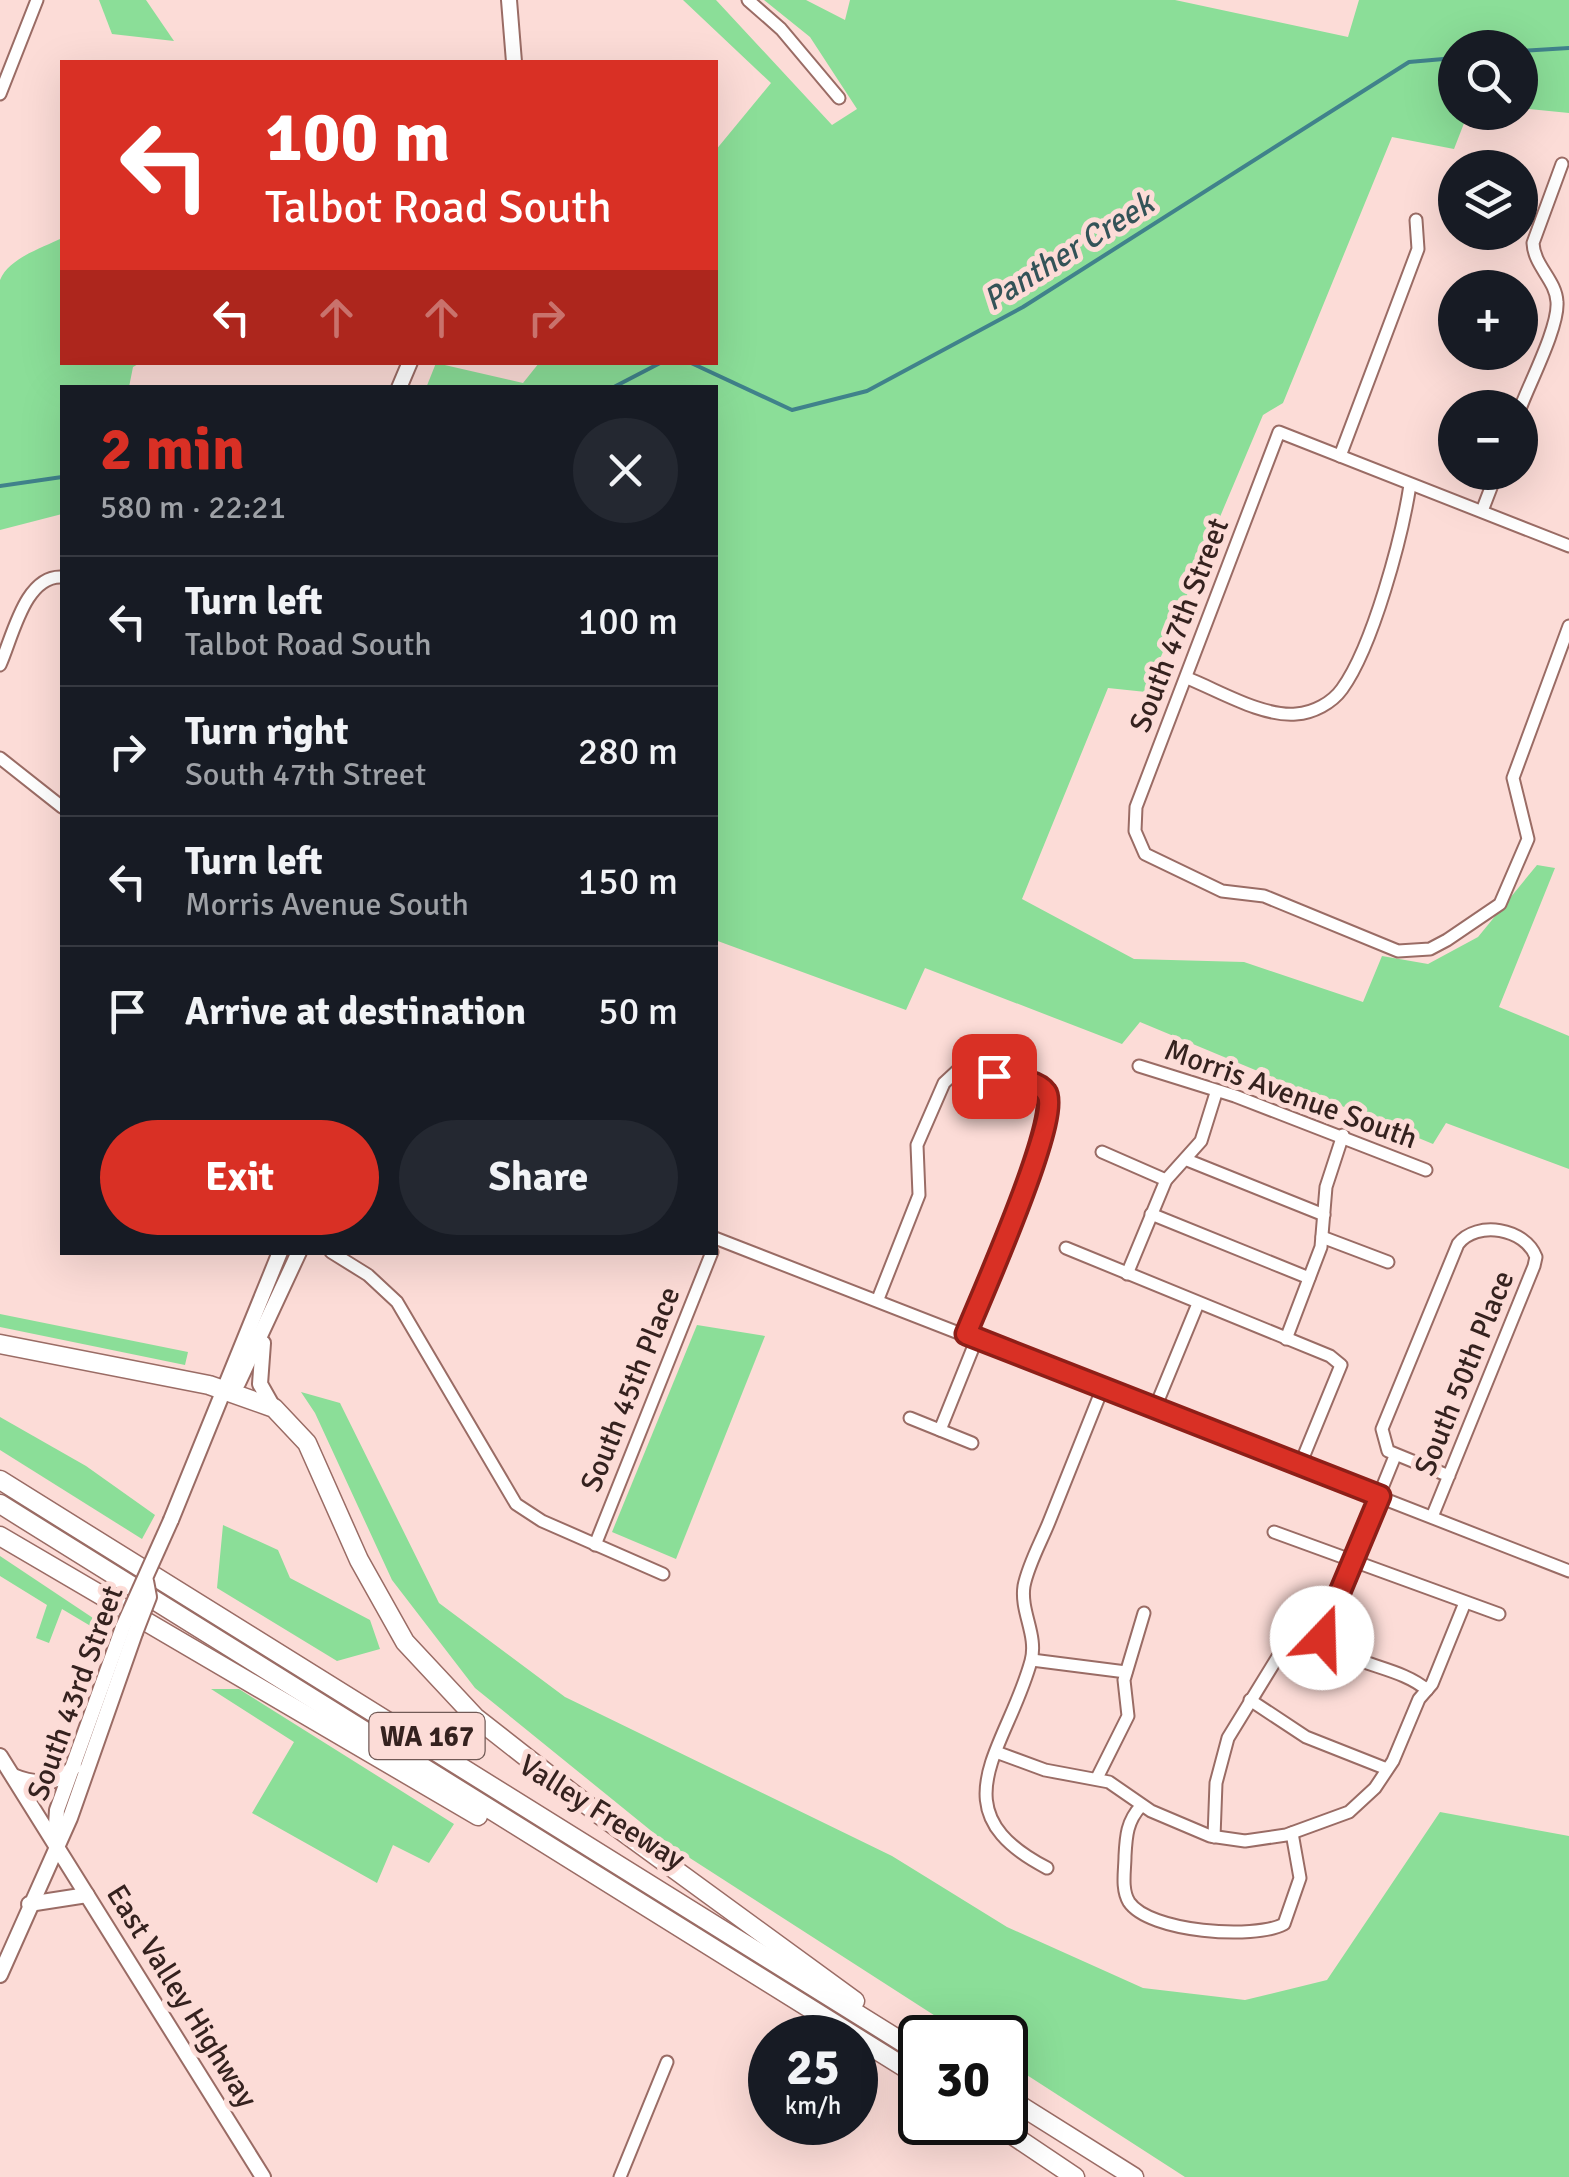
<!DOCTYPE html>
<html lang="en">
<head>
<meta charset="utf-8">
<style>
  body { margin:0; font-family:Signika,sans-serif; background:#242831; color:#f1f3f6; height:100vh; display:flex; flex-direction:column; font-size:38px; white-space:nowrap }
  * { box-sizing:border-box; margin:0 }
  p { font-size:32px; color:#9ea1a6 }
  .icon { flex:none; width:55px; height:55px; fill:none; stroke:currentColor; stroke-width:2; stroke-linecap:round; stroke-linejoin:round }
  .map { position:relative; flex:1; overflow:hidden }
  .details { position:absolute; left:60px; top:385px; width:658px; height:870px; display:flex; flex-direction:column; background:#171b24; border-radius:0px; box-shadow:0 10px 40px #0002 }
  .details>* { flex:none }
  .top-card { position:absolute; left:60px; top:60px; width:658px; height:305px; border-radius:0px; box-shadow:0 10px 40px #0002; background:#d93025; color:#fff; overflow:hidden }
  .buttons { position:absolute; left:1438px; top:30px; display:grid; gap:20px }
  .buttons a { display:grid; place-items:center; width:100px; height:100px; border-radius:50%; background:#171b24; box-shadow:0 10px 40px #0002; font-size:50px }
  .speed { position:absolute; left:748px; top:2015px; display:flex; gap:20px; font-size:50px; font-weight:700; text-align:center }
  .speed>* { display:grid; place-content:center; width:130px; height:130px; border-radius:50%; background:#171b24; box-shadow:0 10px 40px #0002; line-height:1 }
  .speed small { font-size:25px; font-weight:400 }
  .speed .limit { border:5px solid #111; border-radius:15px; background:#fff; color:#111 }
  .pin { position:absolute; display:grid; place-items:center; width:85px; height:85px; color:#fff; margin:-42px; border-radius:20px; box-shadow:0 5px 15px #0006 }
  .me { position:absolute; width:110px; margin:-55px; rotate:21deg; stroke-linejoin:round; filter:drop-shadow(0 0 8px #0008) }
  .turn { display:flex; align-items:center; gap:35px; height:210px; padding:0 40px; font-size:45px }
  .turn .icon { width:130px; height:130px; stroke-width:2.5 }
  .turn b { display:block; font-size:70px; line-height:85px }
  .lanes { display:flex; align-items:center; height:95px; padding:0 40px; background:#0003; justify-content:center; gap:50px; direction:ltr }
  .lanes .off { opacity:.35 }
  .round { display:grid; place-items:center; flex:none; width:105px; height:105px; border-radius:52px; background:#242831 }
  .summary { display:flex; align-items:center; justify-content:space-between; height:170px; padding:0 40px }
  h1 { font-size:60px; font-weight:700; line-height:75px; color:#d93025 }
  .action { display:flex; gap:20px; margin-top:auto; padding:20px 40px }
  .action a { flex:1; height:115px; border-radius:60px; background:#d93025; color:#fff; font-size:40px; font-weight:700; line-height:115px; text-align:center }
  .action a+a { background:#242831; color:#f1f3f6 }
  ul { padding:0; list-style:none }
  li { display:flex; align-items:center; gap:30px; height:130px; padding:0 40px; border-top:2px solid #363941 }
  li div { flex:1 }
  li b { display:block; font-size:38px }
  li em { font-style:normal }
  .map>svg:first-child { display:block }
  .green { fill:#8bde98 }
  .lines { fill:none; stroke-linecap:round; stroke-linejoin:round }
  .stream { stroke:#40828b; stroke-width:4 }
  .minor-casing { stroke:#9a6c65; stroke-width:15 }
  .major-casing { stroke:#9a6c65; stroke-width:18 }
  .highway-casing { stroke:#9a6c65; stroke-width:21 }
  .minor { stroke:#fff; stroke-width:11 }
  .major { stroke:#fff; stroke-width:14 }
  .highway { stroke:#fff; stroke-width:18 }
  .major-bridge-casing { stroke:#9a6c65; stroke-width:18; stroke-linecap:butt }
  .major-bridge { stroke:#fff; stroke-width:14 }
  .route-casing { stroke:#8d1f18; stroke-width:25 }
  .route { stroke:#d93025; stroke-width:18 }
  .labels { text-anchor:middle; stroke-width:10; stroke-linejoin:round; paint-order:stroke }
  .shield { fill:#fcdcd7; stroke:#715a56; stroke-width:2.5 }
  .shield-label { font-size:28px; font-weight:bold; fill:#35221f }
  .street-label { font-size:30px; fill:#35221f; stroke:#fcdcd7 }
  .water-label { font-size:32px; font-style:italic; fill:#335358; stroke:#fcdcd7 }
</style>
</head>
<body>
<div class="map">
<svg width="1569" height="2177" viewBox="0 0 1569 2177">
  <rect width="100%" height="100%" fill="#fcdcd7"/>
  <g class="green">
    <path d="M99,0h47l28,41 -62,-7z"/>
    <path d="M683,0h33l116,125 25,-16 -47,-72 -46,-37h42l39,20 5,-20h325l173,37 11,-37h210v113l-49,-5v-60h-65v64l13,1 -14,36 -62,-12 -109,266 -20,12 -117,277 -38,-4 -86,211 112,60 110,3 119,40 19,-46 46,8 50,-27 59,-72 18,3 -56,139 70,29v133l-123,-46 -13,21 -293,-122 -18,22 -197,-76 -19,42 -191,-70v-552h-289l10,-25 87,20 16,-20 176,-1v-211l56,-68z"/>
    <path d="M62,238v124l78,1 -7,4 -4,20 -67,1v126l-62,16v-250c9,-22 42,-32 62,-42z"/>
    <path d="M0,1314l188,38 -3,13 -185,-38z"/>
    <path d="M697,1325l68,11 -89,223 -64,-27z"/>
    <path d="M301,1392l39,11 99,200 126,94 327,159 115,71 136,61 102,12 82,-20 113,-168 129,24v341h-384l-180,-116v-23l-37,-1 -303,-195 -190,-154 -83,-108 -77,-167z"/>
    <path d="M0,1417l86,49 69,49 -13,24 -142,-89z"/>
    <path d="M223,1525l55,25 12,28 80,42 10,29 -43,12 -120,-73z"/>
    <path d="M0,1556l102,68 -3,7 -37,-22 -13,34 -13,-5 11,-33 -47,-29z"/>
    <path d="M211,1689h28l215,135 -25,39 -36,-18 -16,38 -125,-70 42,-71z"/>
  </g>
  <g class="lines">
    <g class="stream">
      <path d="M1520,51l49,-3"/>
      <path d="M689,362l103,48 75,-19 156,-84 386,-245 46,-4"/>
      <path d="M612,388l50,-26"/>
      <path d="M0,486l62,-9"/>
    </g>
    <defs>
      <g id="minor">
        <path d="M748,0l33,29 58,69"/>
        <path d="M0,94l37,-94"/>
        <path d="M1520,409c9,-25 39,-82 37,-107 -1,-22 -23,-36 -24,-59l29,-79"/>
        <path d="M1340,456l78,-207 -2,-29"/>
        <path d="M1482,511l15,-39"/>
        <path d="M1569,546l-290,-114 -143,375 -1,24 10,23 77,37 42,5 134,55 32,-2 17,-9 53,-36 28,-65 -15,-61 56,-152"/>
        <path d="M0,665c13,-29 25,-90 62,-88"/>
        <path d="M1187,678c31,12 75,39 109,36 17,-1 36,-11 46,-25 31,-43 60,-152 68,-204"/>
        <path d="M0,758l62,49"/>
        <path d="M1139,1066l96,30 191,74"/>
        <path d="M1102,1152l64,28"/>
        <path d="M1187,1160l137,55"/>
        <path d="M1151,1214l158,64"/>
        <path d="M1322,1237l66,25"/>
        <path d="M715,1238l854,333"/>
        <path d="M1066,1248l264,108 11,9 -41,100"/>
        <path d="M331,1252l37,23 29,27 119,202 26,17 121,53"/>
        <path d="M1127,1274l39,-94 35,-39 15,-48"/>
        <path d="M878,1299l41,-104 -2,-50 27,-62 14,-13 73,12 17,12c11,37 -64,197 -82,240"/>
        <path d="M1286,1339l35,-92 5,-60 17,-52"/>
        <path d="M1155,1408l42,-102"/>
        <path d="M910,1418l62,25"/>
        <path d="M940,1430l37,-92"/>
        <path d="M1432,1517l102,-251 2,-9c-11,-29 -59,-37 -78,-13l-76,185 6,22 61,25"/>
        <path d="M1274,1532l225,82"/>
        <path d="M595,1545l117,-293"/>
        <path d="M1317,1627c19,40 78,35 110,63"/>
        <path d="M1032,1660l94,12"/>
        <path d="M1250,1700l56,37 81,32"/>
        <path d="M996,1752l49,18 64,12 42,29 59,25 35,5 41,-6 63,-23 26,-24 18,-27 26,-62 13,-15 32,-79"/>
        <path d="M1097,1778l31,-62 -4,-36 20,-67"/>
        <path d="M1141,1806c-14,15 -15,30 -16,50 0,14 -4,33 4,46 20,30 125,38 155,22l16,-46 -8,-45"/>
        <path d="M1214,1837l2,-54 12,-45 54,-88 50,-39 63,-155"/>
        <path d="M1047,1868c-112,-58 -40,-119 -16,-207 7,-26 -11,-49 -7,-75 4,-21 17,-44 25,-64 18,-45 36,-90 54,-135"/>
        <path d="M620,2177l47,-115"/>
      </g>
      <g id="major">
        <path d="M509,0l5,62"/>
        <path d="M399,388l11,-26"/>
        <path d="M263,1343l-3,41 13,23"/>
        <path d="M228,1390l10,-7 61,-131"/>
        <path d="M171,1520l109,-268"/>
        <path d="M0,1756l263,421"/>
        <path d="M13,1776c22,9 43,10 61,-9"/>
        <path d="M55,1840l2,-30 66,-183"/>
        <path d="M29,1904l58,-9"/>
        <path d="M0,1975l70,-157 65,-185"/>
      </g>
      <g id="highway">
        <path d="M0,1344l209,41 65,23 33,35 52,117 46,82 70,75 125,98 255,186"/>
        <path d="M0,1480l920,573"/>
        <path d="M0,1504l920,573"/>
        <path d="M0,1536l478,280"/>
        <path d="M1005,2096l129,81"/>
        <path d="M993,2122l82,55"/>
      </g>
    </defs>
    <use href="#minor" class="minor-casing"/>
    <use href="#major" class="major-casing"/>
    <use href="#highway" class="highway-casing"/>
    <use href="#minor" class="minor"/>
    <use href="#major" class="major"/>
    <use href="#highway" class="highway"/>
    <defs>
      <g id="major-bridge">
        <path d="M123,1627l48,-107"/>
        <path d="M135,1633l14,-36 -3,-16"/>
      </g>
    </defs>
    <use href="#major-bridge" class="major-bridge-casing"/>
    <use href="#major-bridge" class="major-bridge"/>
  </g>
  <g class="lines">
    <defs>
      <path id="route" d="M994,1076c16,3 42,2 52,16 17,22 -66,207 -80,242l414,162 -48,115 -15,15 5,12"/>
    </defs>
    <use href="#route" class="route-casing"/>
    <use href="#route" class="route"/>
  </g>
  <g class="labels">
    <rect class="shield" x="369.5" y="1713" width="115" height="46" rx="8"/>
    <g class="shield-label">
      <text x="427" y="1746">WA 167</text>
    </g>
    <g class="street-label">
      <text transform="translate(1179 625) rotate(-69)" y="10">South 47th Street</text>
      <text transform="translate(1291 1094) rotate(20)" y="10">Morris Avenue South</text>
      <text transform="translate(1464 1373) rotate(-68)" y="10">South 50th Place</text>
      <text transform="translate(630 1389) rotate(-68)" y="10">South 45th Place</text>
      <text transform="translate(75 1693) rotate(-70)" y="10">South 43rd Street</text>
      <text transform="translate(602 1812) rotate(32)" y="10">Valley Freeway</text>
      <text transform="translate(182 1996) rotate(58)" y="10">East Valley Highway</text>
    </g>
    <g class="water-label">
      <text transform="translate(1068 251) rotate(-32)" y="11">Panther Creek</text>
    </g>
  </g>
</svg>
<div class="buttons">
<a><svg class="icon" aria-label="search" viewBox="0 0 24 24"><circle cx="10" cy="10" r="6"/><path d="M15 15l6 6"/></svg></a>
<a><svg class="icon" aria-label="layers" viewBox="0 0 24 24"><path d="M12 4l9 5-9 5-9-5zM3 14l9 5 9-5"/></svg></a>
<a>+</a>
<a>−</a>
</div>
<div class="speed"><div>25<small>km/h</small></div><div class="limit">30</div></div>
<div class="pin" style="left:994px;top:1076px;background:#d93025"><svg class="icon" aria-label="arrive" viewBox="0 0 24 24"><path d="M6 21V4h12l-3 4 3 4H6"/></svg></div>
<svg class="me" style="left:1322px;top:1638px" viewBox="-20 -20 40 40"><circle r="19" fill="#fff"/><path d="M0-13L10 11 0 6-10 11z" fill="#d93025"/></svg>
<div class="top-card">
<div class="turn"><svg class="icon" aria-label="left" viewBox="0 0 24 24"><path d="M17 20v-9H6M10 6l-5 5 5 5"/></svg><div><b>100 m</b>Talbot Road South</div></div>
<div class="lanes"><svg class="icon" aria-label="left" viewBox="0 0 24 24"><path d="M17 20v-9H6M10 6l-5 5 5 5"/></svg><svg class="icon off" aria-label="ahead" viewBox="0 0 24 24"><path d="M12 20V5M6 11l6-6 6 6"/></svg><svg class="icon off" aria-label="ahead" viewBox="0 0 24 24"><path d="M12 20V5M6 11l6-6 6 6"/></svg><svg class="icon off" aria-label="right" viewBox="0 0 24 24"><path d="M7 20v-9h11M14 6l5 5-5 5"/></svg></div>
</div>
<section class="details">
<div class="summary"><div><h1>2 min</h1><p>580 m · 22:21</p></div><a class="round"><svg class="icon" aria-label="close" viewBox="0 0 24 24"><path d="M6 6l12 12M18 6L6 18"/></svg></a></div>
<ul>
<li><svg class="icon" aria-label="left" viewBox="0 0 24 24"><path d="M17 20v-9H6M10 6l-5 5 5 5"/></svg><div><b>Turn left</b><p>Talbot Road South</p></div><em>100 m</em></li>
<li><svg class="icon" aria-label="right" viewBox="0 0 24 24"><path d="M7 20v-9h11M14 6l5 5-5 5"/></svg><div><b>Turn right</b><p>South 47th Street</p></div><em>280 m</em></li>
<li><svg class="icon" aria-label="left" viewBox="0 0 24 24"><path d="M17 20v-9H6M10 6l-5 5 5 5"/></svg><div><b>Turn left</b><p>Morris Avenue South</p></div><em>150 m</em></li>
<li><svg class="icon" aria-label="arrive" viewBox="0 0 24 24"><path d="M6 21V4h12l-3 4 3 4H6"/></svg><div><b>Arrive at destination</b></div><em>50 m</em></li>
</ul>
<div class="action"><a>Exit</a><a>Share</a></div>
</section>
</div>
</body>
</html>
